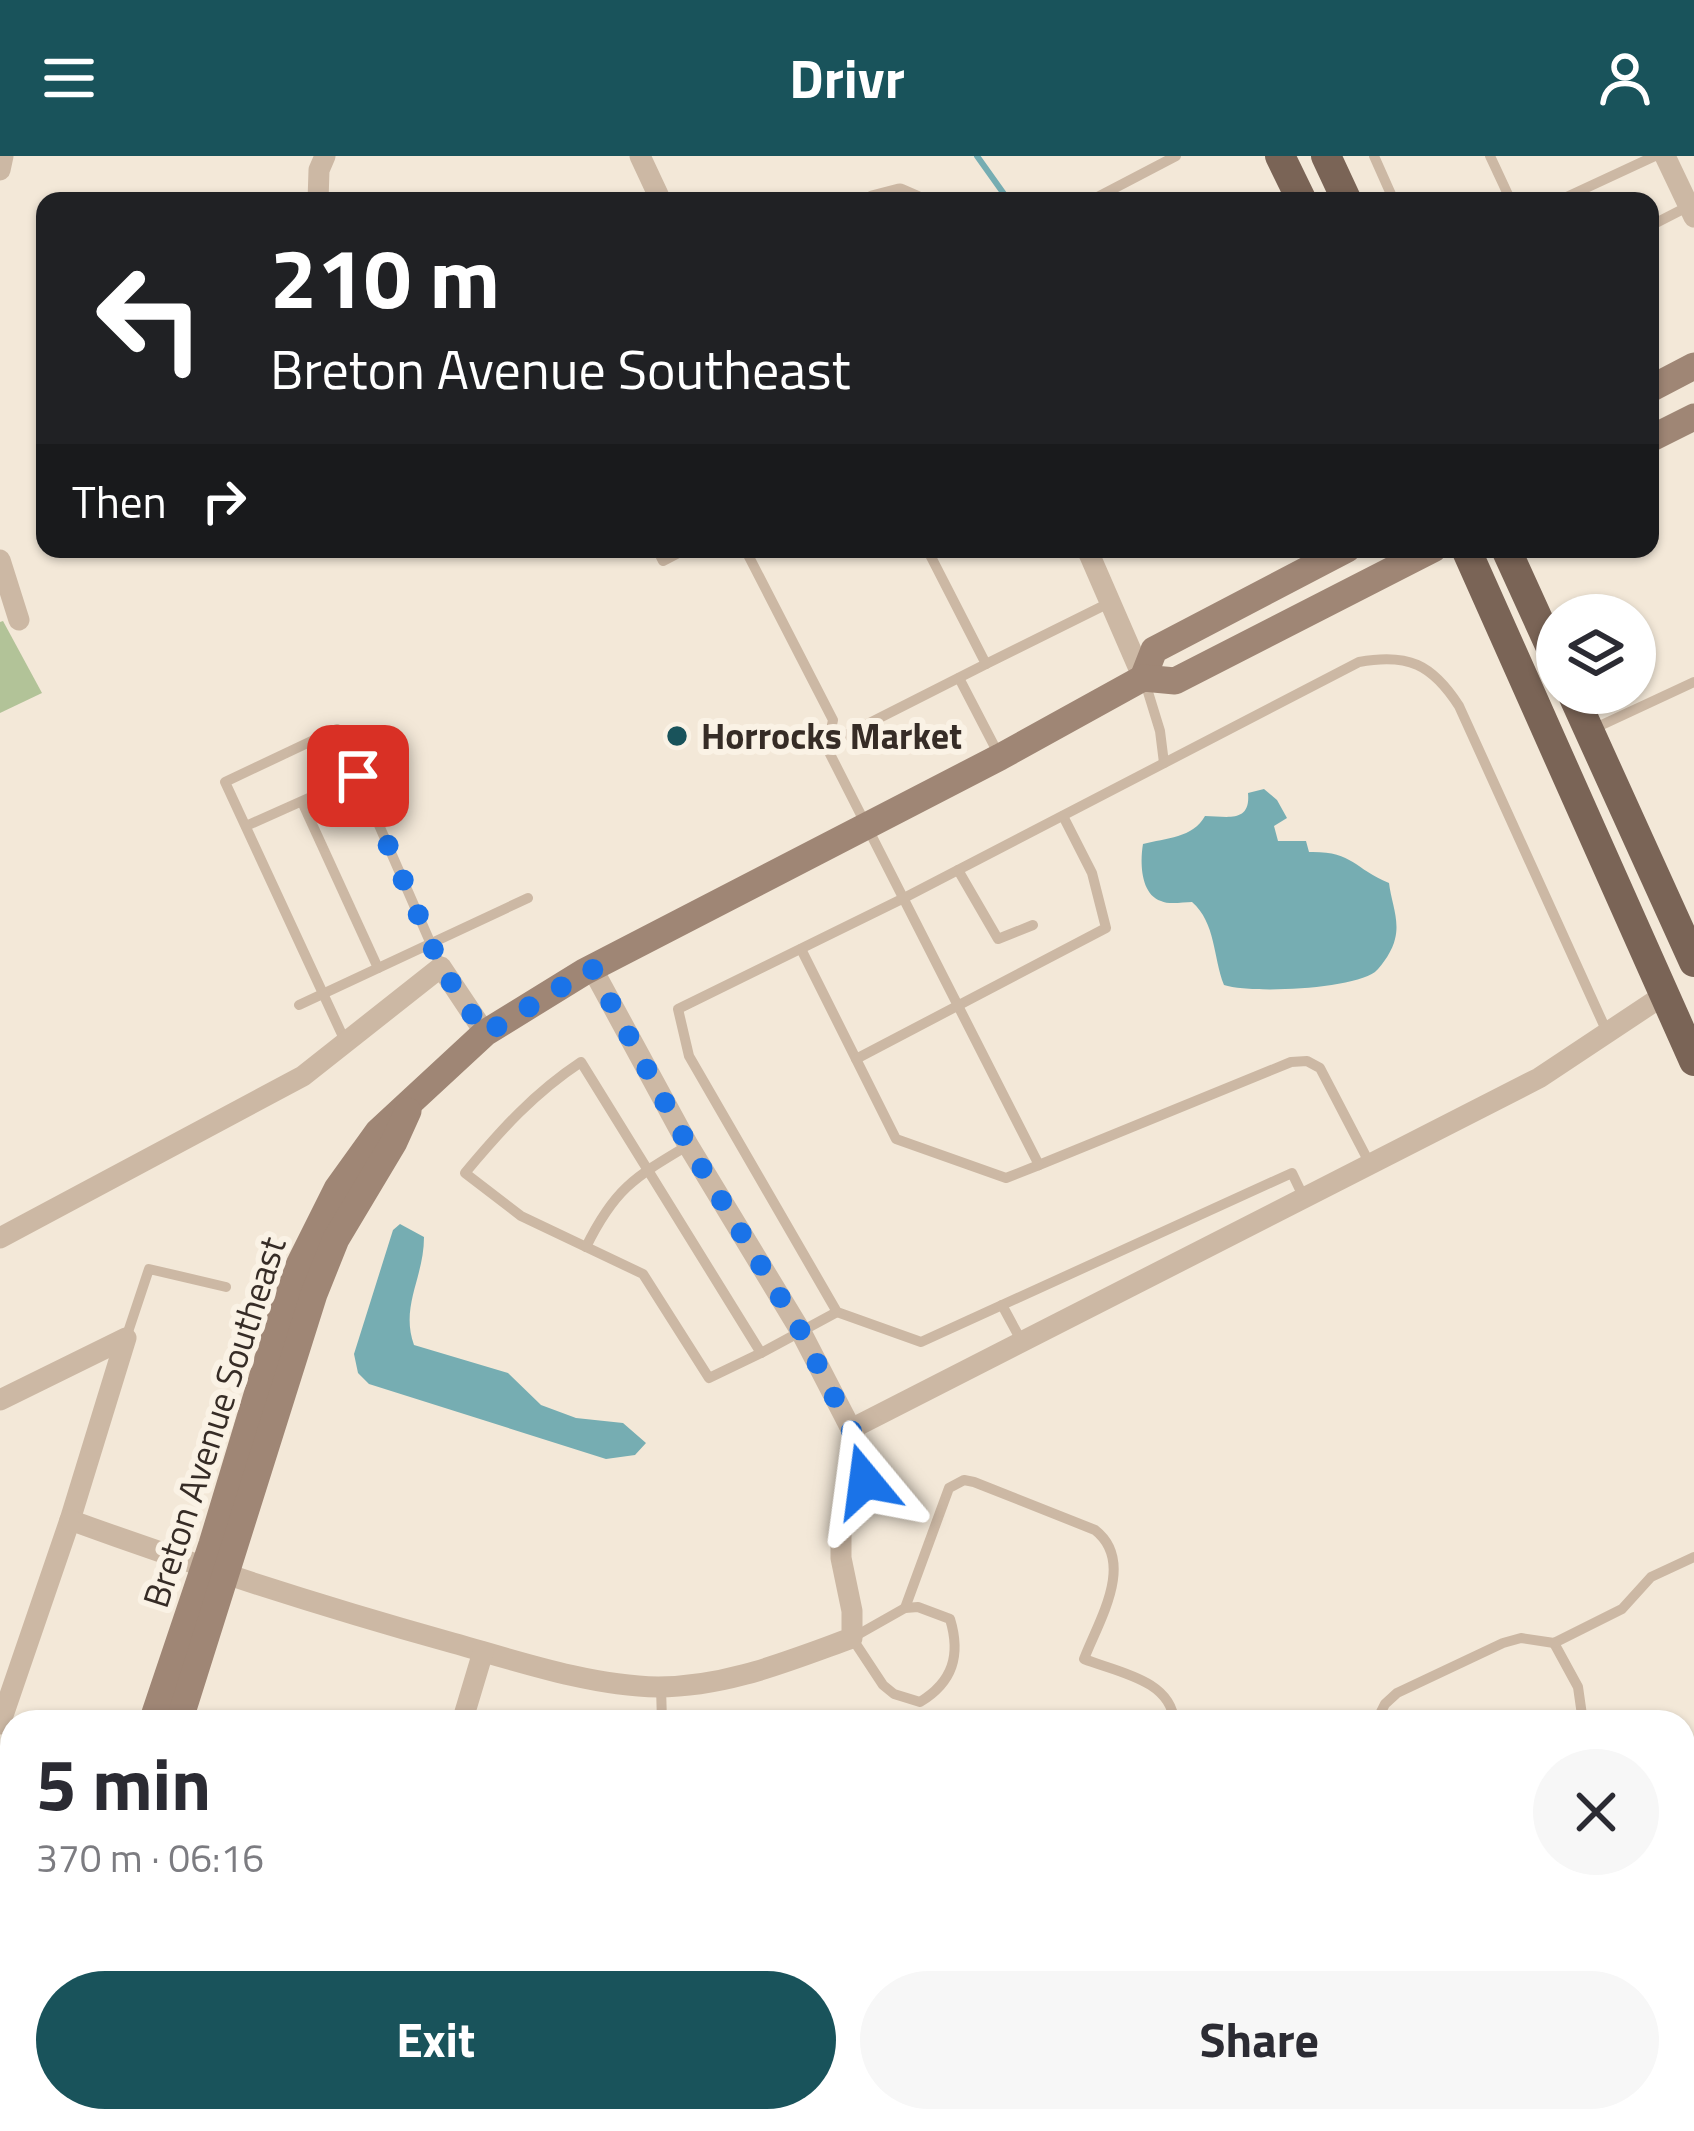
<!DOCTYPE html>
<html lang="en">
<head>
<meta charset="utf-8">
<style>
  body { margin:0; font-family:"Titillium Web",sans-serif; background:#f7f7f7; color:#2b2b33; height:100vh; display:flex; flex-direction:column; font-size:45px; white-space:nowrap }
  * { box-sizing:border-box; margin:0 }
  p { font-size:39px; color:#7c7c81 }
  .icon { flex:none; width:66px; height:66px; fill:none; stroke:currentColor; stroke-width:2; stroke-linecap:round; stroke-linejoin:round }
  .map { position:relative; flex:1; overflow:hidden }
  .drawer { position:absolute; left:0px; top:1554px; width:1695px; height:423px; display:flex; flex-direction:column; background:#fff; border-radius:36px 36px 0 0; box-shadow:0 3px 9px #0004 }
  .drawer>* { flex:none }
  .guide { position:absolute; left:36px; top:36px; width:1623px; height:366px; border-radius:24px; box-shadow:0 3px 9px #0004; background:#202124; color:#fff; overflow:hidden }
  .tools { position:absolute; left:1536px; top:438px; display:grid; gap:24px }
  .tools a { display:grid; place-items:center; width:120px; height:120px; border-radius:50%; background:#fff; box-shadow:0 3px 9px #0004; font-size:60px }
  .pin { position:absolute; display:grid; place-items:center; width:102px; height:102px; color:#fff; margin:-51px; border-radius:24px; box-shadow:0 6px 18px #0006 }
  .me { position:absolute; width:132px; margin:-66px; rotate:344deg; stroke-linejoin:round; filter:drop-shadow(0 0 9px #0008) }
  .turn { display:flex; align-items:center; gap:42px; height:252px; padding:0 36px; font-size:54px }
  .turn .icon { width:156px; height:156px; stroke-width:2.5 }
  .turn b { display:block; font-size:84px; line-height:102px }
  .then { display:flex; align-items:center; height:114px; padding:0 36px; background:#0003; gap:24px; font-size:45px }
  .round { display:grid; place-items:center; flex:none; width:126px; height:126px; border-radius:63px; background:#f7f7f7 }
  .overview { display:flex; align-items:center; justify-content:space-between; height:204px; padding:0 36px }
  h1 { font-size:72px; font-weight:700; line-height:90px }
  .action { display:flex; gap:24px; margin-top:auto; padding:24px 36px }
  .action a { flex:1; height:138px; border-radius:72px; background:#19535b; color:#fff; font-size:48px; font-weight:700; line-height:138px; text-align:center }
  .action a+a { background:#f7f7f7; color:#2b2b33 }
  header { display:flex; justify-content:space-between; align-items:center; height:156px; padding:0 36px; background:#19535b; color:#fff; font-size:54px; font-weight:700 }
  .map>svg:first-child { display:block }
  .green { fill:#b2c398 }
  .water { fill:#76adb2 }
  .lines { fill:none; stroke-linecap:round; stroke-linejoin:round }
  .stream { stroke:#76adb2; stroke-width:6 }
  .lane { stroke:#ccb8a4; stroke-width:10 }
  .street { stroke:#ccb8a4; stroke-width:21 }
  .secondary { stroke:#9f8675; stroke-width:27 }
  .primary { stroke:#7a6456; stroke-width:30 }
  .route { stroke:#1a73e8; stroke-width:21; stroke-dasharray:0 37.8 }
  .poi-dot { fill:#19535b; stroke:#faf2e5; stroke-width:4.5 }
  .labels { text-anchor:middle; stroke-width:12; stroke-linejoin:round; paint-order:stroke }
  .poi-label { font-size:36px; font-weight:bold; fill:#362c26; stroke:#faf2e5; text-anchor:start }
  .street-label { font-size:36px; fill:#362c26; stroke:#faf2e5 }
</style>
</head>
<body>
<header><svg class="icon" aria-label="menu" viewBox="0 0 24 24"><path d="M4 6h16M4 12h16M4 18h16"/></svg>Drivr<svg class="icon" aria-label="person" viewBox="0 0 24 24"><circle cx="12" cy="8" r="4"/><path d="M4 21q1-7 8-7t8 7"/></svg></header>
<div class="map">
<svg width="1694" height="1975" viewBox="0 0 1694 1975">
  <rect width="100%" height="100%" fill="#f3e8d8"/>
  <g class="green">
    <path d="M3,465l39,72 -42,20v-91z"/>
    <path d="M1365,1965l-19,10h-44l-5,-9z"/>
  </g>
  <g class="water">
    <path d="M1264,633l13,11 10,18 -13,8 4,15h28l3,11c44,-1 44,16 80,31 2,18 11,37 6,56 -2,10 -12,26 -20,33 -23,17 -123,22 -151,13 -11,-28 -8,-62 -32,-83 -9,0 -23,3 -31,-1 -21,-7 -21,-40 -18,-57 23,-6 50,-6 62,-28 21,0 46,8 43,-23z"/>
    <path d="M400,1068l24,13c0,41 -24,69 -10,108l94,28 33,32 35,13 47,5 23,20 -11,12 -29,4 -237,-75 -11,-11 -4,-19 39,-124z"/>
  </g>
  <g class="lines">
    <path class="stream" d="M977,0l32,45"/>
    <g class="lane">
      <path d="M1374,0l20,45"/>
      <path d="M1490,0l21,45"/>
      <path d="M1090,45l86,-45"/>
      <path d="M1558,45l97,-45"/>
      <path d="M1650,70l39,-20"/>
      <path d="M657,393l6,12 23,-12"/>
      <path d="M745,393l88,171 -5,24 2,10 209,411 252,-103 16,-1 13,7 50,96"/>
      <path d="M986,508l125,-62"/>
      <path d="M959,522l40,77"/>
      <path d="M1144,523l16,52 4,32"/>
      <path d="M1593,573l101,-47"/>
      <path d="M828,588l158,-80 -59,-115"/>
      <path d="M302,646l76,166"/>
      <path d="M246,670l112,-50"/>
      <path d="M958,714l40,69 35,-14"/>
      <path d="M801,793l95,190 110,39 33,-13"/>
      <path d="M299,849l229,-107"/>
      <path d="M345,885l-120,-259 112,-53 104,238"/>
      <path d="M856,903l250,-131 -14,-55 -29,-57"/>
      <path d="M581,906l180,291 -52,25 -66,-104 -122,-58 -56,-43c36,-43 69,-80 116,-111z"/>
      <path d="M1304,1042l-12,-25 -371,169 -84,-30 -148,-256 -11,-47 226,-111 455,-236c49,-9 73,2 100,44l148,326"/>
      <path d="M586,1091c28,-57 47,-69 101,-101"/>
      <path d="M1002,1149l20,37"/>
      <path d="M126,1182l23,-69 77,18"/>
      <path d="M761,1197l76,-41"/>
      <path d="M918,1451l32,12c11,36 3,63 -30,83l-26,-8 -11,-9 -31,-47 53,-30z"/>
      <path d="M905,1452l44,-120 15,-8 10,2 121,48c41,32 4,90 -11,129 33,13 88,21 90,63"/>
      <path d="M1554,1487l24,44 5,35"/>
      <path d="M661,1531l1,35"/>
      <path d="M598,1566h20"/>
      <path d="M1376,1566l9,-18 12,-11 106,-50 18,-5 33,5 68,-34 29,-32 43,-20"/>
      <path d="M1560,1965l5,10"/>
      <path d="M436,1975l4,-10"/>
    </g>
    <g class="street">
      <path d="M640,0l21,45"/>
      <path d="M1665,0l29,61"/>
      <path d="M0,14l3,-14"/>
      <path d="M318,45l1,-31 6,-14"/>
      <path d="M873,45l27,-7 16,7"/>
      <path d="M1087,393l56,129"/>
      <path d="M0,404l19,60"/>
      <path d="M0,1082l303,-162 138,-109 44,66"/>
      <path d="M0,1244l126,-62 -56,182 -70,204"/>
      <path d="M851,1273l688,-351 125,-83"/>
      <path d="M70,1364c126,46 254,87 383,123 64,18 138,43 205,44 69,0 130,-26 194,-49v-27l-11,-53v-25l24,-52 -2,-21 -12,-31 -51,-99 -112,-185 -96,-177"/>
      <path d="M462,1566l21,-70"/>
      <path d="M143,1965l29,10"/>
      <path d="M197,1975l27,-10"/>
    </g>
    <g class="secondary">
      <path d="M1650,233l44,-23"/>
      <path d="M1650,283l44,-22"/>
      <path d="M1143,522l11,-28 193,-101"/>
      <path d="M152,1566l60,-178 80,-265 45,-90 41,-57 107,-99 99,-61 416,-215 143,-79 32,3 258,-132"/>
      <path d="M179,1566l135,-428 22,-55 58,-97 14,-31"/>
      <path d="M24,1975l3,-10"/>
      <path d="M45,1975l4,-10"/>
    </g>
    <g class="primary">
      <path d="M1280,0l22,45"/>
      <path d="M1326,0l21,45"/>
      <path d="M1466,393l228,512"/>
      <path d="M1506,393l51,112"/>
      <path d="M1572,537l122,269"/>
    </g>
  </g>
  <g class="lines">
    <path class="route" d="M358,620l83,191 44,67 107,-66 96,177 112,185 51,100 12,30 2,21"/>
  </g>
  <circle class="poi-dot" cx="677" cy="580" r="12"/>
  <g class="labels">
    <g class="poi-label">
      <text x="701" y="593">Horrocks Market</text>
    </g>
    <g class="street-label">
      <text transform="translate(214 1266) rotate(-72)" y="13">Breton Avenue Southeast</text>
    </g>
  </g>
</svg>
<div class="tools">
<a><svg class="icon" aria-label="layers" viewBox="0 0 24 24"><path d="M12 4l9 5-9 5-9-5zM3 14l9 5 9-5"/></svg></a>
</div>
<div class="pin" style="left:358px;top:620px;background:#d93025"><svg class="icon" aria-label="arrive" viewBox="0 0 24 24"><path d="M6 21V4h12l-3 4 3 4H6"/></svg></div>
<svg class="me" style="left:865px;top:1325px" viewBox="-20 -20 40 40"><path d="M0-17L14 15 0 8-14 15z" fill="#1a73e8" stroke="#fff" stroke-width="4"/></svg>
<div class="guide">
<div class="turn"><svg class="icon" aria-label="left" viewBox="0 0 24 24"><path d="M17 20v-9H6M10 6l-5 5 5 5"/></svg><div><b>210 m</b>Breton Avenue Southeast</div></div>
<div class="then">Then<svg class="icon" aria-label="right" viewBox="0 0 24 24"><path d="M7 20v-9h11M14 6l5 5-5 5"/></svg></div>
</div>
<section class="drawer">
<div class="overview"><div><h1>5 min</h1><p>370 m · 06:16</p></div><a class="round"><svg class="icon" aria-label="close" viewBox="0 0 24 24"><path d="M6 6l12 12M18 6L6 18"/></svg></a></div>
<div class="action"><a>Exit</a><a>Share</a></div>
</section>
</div>
</body>
</html>
